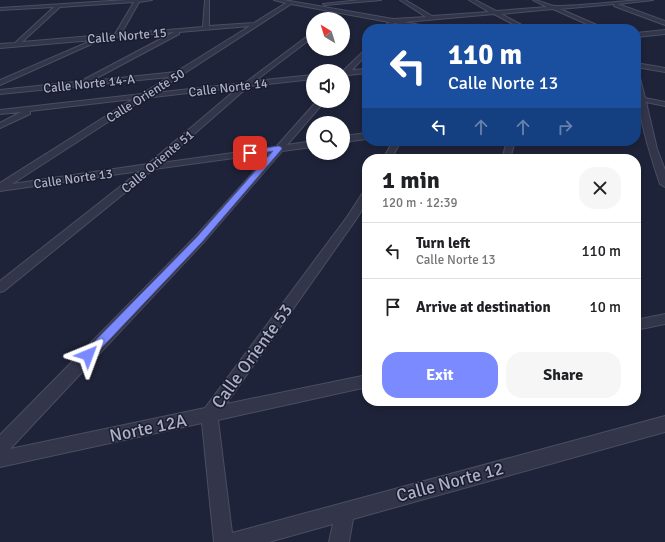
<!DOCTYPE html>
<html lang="en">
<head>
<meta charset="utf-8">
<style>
  body { margin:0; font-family:Signika,sans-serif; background:#f6f6f6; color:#202124; height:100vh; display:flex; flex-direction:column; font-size:15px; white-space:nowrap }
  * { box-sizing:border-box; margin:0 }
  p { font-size:13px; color:#757577 }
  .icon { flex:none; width:22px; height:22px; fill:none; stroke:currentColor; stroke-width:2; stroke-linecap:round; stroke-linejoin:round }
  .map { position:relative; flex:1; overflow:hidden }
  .panel { position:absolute; left:362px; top:154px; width:279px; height:252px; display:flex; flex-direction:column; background:#fff; border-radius:16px; box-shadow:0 2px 6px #0003 }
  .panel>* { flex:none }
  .banner { position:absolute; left:362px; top:24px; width:279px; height:122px; border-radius:16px; box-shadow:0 2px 6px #0003; background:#1a4fa0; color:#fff; overflow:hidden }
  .needle { width:26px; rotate:322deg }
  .tools { position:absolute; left:306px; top:12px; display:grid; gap:8px }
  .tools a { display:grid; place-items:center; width:44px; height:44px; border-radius:50%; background:#fff; box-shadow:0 2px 6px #0003; font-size:20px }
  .pin { position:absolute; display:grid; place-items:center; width:34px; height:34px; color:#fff; margin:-17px; border-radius:8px; box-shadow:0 2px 6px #0006 }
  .me { position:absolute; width:44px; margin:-22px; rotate:44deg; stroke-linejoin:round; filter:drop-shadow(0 0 3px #0008) }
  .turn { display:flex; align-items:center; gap:14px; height:84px; padding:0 20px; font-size:18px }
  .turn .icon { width:52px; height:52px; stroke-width:2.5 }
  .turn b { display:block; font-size:28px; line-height:34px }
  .lanes { display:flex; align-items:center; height:38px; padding:0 20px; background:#0003; justify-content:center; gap:20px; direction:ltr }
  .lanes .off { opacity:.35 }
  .round { display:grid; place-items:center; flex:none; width:42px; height:42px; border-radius:16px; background:#f6f6f6 }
  .summary { display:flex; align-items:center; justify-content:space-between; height:68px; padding:0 20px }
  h1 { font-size:24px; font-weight:700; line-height:30px }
  .button { display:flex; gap:8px; margin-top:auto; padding:8px 20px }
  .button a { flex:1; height:46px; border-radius:16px; background:#7b8afe; color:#fff; font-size:16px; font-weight:700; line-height:46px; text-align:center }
  .button a+a { background:#f6f6f6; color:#202124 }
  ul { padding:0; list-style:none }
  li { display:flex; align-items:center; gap:12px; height:56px; padding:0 20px; border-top:1px solid #e0e0e0 }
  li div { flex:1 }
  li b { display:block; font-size:15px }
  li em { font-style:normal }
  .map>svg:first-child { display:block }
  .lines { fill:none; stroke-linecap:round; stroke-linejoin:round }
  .street-casing { stroke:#4a4e61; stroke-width:2 }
  .street { fill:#33364a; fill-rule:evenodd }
  .route { fill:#7b8afe; stroke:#505aa5 }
  .labels { text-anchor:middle; stroke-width:3; stroke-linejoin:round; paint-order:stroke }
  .far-street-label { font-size:13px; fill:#adb0c6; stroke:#191c2e }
  .near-street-label { font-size:18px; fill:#adb0c6; stroke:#191c2e }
</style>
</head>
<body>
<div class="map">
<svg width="665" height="542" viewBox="0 0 665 542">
  <rect width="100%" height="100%" fill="#1f2339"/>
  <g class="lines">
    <defs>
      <g id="street">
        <path d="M126,0h26l-13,2 -18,32 82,-7 2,-27h4v26l45,-3 32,-20 -12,-3h10l109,19 33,-2 -26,-17h5l27,16 57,-4 -20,-12h6l21,11 51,-4 -14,-7c8,0 15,6 23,6 33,0 65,-6 97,-6l-35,4 47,17v4l-51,-19v-2l-54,5 46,20h-8l-45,-20 -52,5 28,15h-7l-28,-15 -89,8 35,7h-12l-34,-6 -5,6h-6l6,-7 -98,-18 -137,89 91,-10 68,-51v5l-58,44 58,-6v4l-64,7 -88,77 115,-16 41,-46h8l-38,44 26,-4v6l-31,4 -79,92 -193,206 195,-41 142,-191 17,-26 3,-1v11l-10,17 -131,186 141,-29v12l-149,33 14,113 433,-117v16l-312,87 -4,23h-20l4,-18 -64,18h-55l-12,-119 -202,44v-32l195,-198 76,-84 -117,16 -150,122 -4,1v-11l140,-110 -140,20v-8l133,-84 -103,12v3l-30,14v-5l21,-11 -21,2v-4l142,-16 27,-17 -169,17v-4l84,-9 1,-2 89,-47 -79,7 2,2 -1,1 -96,43v-5l93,-40 -93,8v-4l15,-1 39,-36 -54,3v-2zM134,2l-19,32 -93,8 38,-35zM250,26l-74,46 -85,9 88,-47v-2zM239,87l-91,77 -136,20 133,-86z"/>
        <path d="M360,0h21l-56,5 -2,-1z"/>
        <path d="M665,30v4l-29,3v-4z"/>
        <path d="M367,48v6l-15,16 15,-1v4l-19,2 -5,3v-7z"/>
        <path d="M636,63l29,5v4l-29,-5z"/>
        <path d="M636,72l3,2 6,24 20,4v4l-19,-4 11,47 8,21v17l-5,-3c-12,-36 -24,-74 -24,-112z"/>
        <path d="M367,133v6l-24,3v-6z"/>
        <path d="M393,141h8l-10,18h-8z"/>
        <path d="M507,141h8l-5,18h-8z"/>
        <path d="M665,314v10l-29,6v-10z"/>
      </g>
    </defs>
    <use href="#street" class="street-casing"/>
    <use href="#street" class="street"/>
  </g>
  <path class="route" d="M279,146l3,2 -1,2 -79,92 -110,116 -4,1 -4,-1 -1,-3 1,-3 112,-114 77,-87 -23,4 -2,-1v-3z"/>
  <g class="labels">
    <g class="far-street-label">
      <text transform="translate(127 35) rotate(-5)" y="5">Calle Norte 15</text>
      <text transform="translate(89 83) rotate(-6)" y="5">Calle Norte 14-A</text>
      <text transform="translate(228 87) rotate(-7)" y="5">Calle Norte 14</text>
      <text transform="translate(145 95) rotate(-32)" y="5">Calle Oriente 50</text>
      <text transform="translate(157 161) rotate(-40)" y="5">Calle Oriente 51</text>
      <text transform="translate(73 178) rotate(-8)" y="5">Calle Norte 13</text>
    </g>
    <g class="near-street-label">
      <text transform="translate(252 356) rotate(-54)" y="6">Calle Oriente 53</text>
      <text transform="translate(148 428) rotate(-12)" y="6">Norte 12A</text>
      <text transform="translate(450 482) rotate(-15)" y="6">Calle Norte 12</text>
    </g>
  </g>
</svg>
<div class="tools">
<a><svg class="needle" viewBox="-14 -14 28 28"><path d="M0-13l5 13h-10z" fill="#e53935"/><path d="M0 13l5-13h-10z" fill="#757577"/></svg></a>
<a><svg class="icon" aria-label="sound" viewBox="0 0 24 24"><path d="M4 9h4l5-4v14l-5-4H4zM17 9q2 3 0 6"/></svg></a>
<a><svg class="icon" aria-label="search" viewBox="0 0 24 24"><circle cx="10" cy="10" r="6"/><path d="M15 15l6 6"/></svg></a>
</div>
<div class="pin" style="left:250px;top:153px;background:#d93025"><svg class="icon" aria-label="arrive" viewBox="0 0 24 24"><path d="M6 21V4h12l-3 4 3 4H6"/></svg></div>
<svg class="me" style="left:88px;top:355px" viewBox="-20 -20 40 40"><path d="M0-17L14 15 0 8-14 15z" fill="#7b8afe" stroke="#fff" stroke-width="4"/></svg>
<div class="banner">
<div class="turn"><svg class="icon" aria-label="left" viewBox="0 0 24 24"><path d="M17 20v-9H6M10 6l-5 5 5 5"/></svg><div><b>110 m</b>Calle Norte 13</div></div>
<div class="lanes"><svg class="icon" aria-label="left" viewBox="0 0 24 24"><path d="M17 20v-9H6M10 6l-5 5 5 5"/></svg><svg class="icon off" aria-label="ahead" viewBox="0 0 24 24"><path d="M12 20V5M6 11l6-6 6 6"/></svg><svg class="icon off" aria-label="ahead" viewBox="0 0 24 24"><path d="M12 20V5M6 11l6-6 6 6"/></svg><svg class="icon off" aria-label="right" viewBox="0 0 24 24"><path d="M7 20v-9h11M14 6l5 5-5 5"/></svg></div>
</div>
<section class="panel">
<div class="summary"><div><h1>1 min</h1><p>120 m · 12:39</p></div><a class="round"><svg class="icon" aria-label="close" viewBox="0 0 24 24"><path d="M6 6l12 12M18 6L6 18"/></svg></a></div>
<ul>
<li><svg class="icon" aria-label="left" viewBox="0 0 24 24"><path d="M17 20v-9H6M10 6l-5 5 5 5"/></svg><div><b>Turn left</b><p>Calle Norte 13</p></div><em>110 m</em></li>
<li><svg class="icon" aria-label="arrive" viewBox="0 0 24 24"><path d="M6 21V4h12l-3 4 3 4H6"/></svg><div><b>Arrive at destination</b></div><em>10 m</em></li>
</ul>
<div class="button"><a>Exit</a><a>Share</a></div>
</section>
</div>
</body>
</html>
